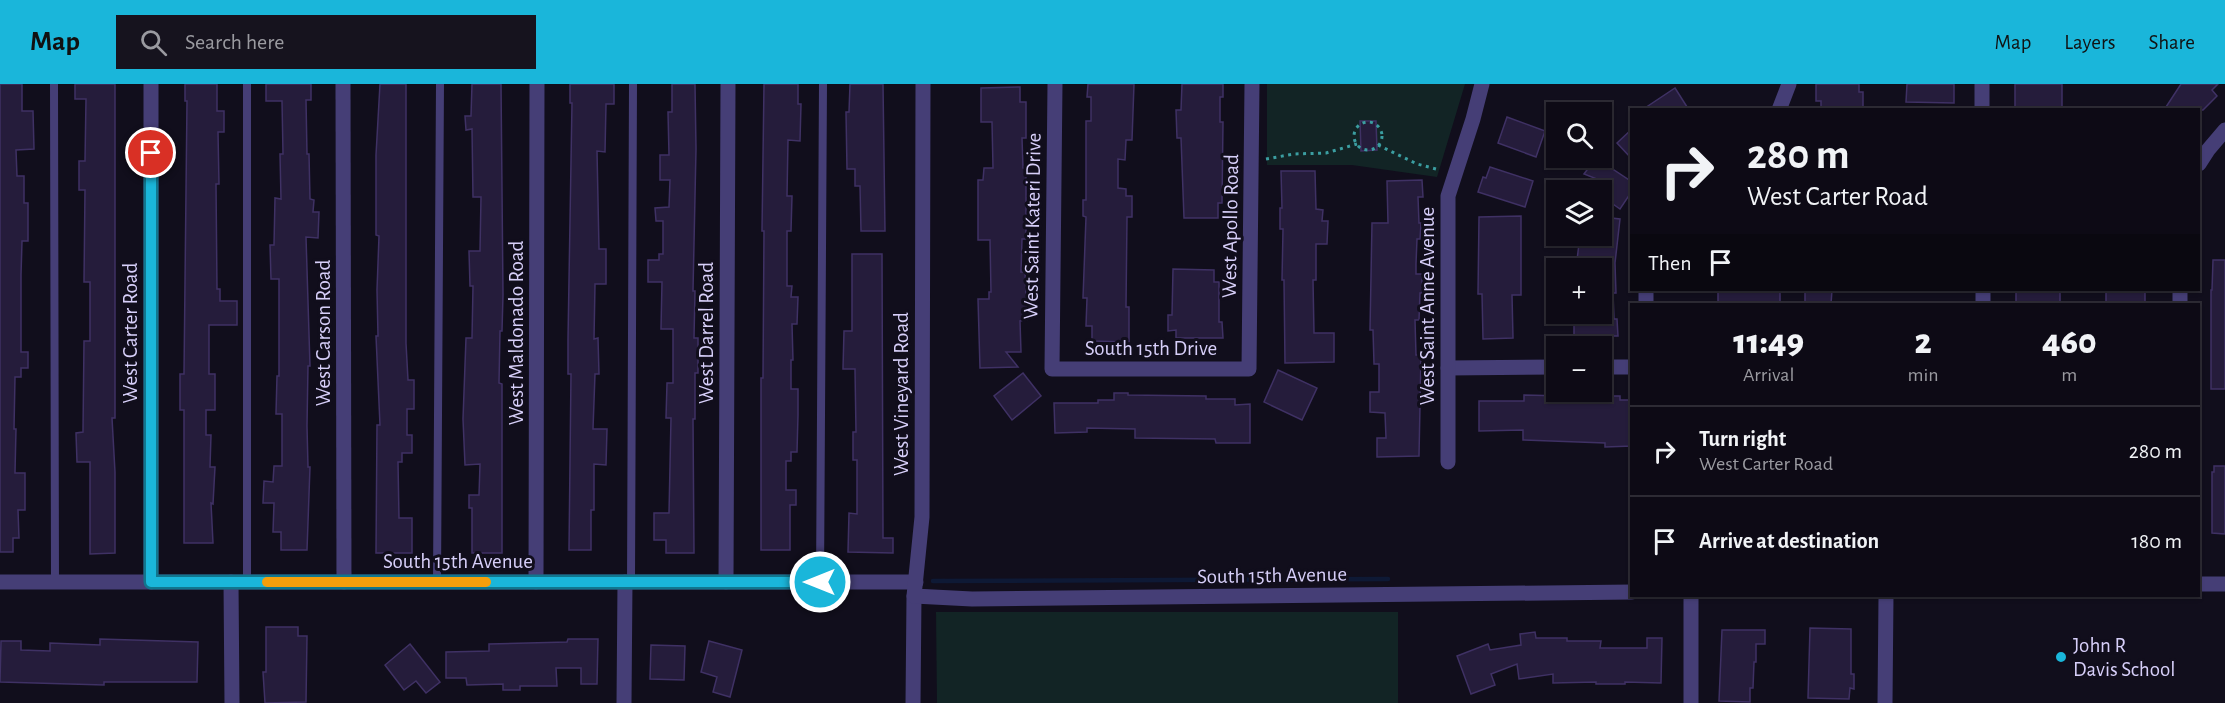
<!DOCTYPE html>
<html lang="en">
<head>
<meta charset="utf-8">
<style>
  body { margin:0; font-family:"Alegreya Sans",sans-serif; background:#16131e; color:#f1f3f6; height:100vh; display:flex; flex-direction:column; font-size:22px; white-space:nowrap }
  * { box-sizing:border-box; margin:0 }
  p { font-size:20px; color:#9a9aa0 }
  .icon { flex:none; width:33px; height:33px; fill:none; stroke:currentColor; stroke-width:2; stroke-linecap:round; stroke-linejoin:round }
  .map { position:relative; flex:1; overflow:hidden }
  .panel { position:absolute; left:1630px; top:219px; width:570px; height:294px; display:flex; flex-direction:column; background:#0d0a15; border-radius:0px; box-shadow:0 2px 4px #0004,0 0 0 2px #2d2b34 }
  .panel>* { flex:none }
  .top-card { position:absolute; left:1630px; top:24px; width:570px; height:183px; border-radius:0px; box-shadow:0 2px 4px #0004,0 0 0 2px #2d2b34; background:#0d0a15; color:#f1f3f6; overflow:hidden }
  .tools { position:absolute; left:1546px; top:18px; display:grid; gap:12px }
  .tools a { display:grid; place-items:center; width:66px; height:66px; border-radius:0px; background:#0d0a15; box-shadow:0 2px 4px #0004,0 0 0 2px #2d2b34; font-size:30px }
  .pin { position:absolute; display:grid; place-items:center; width:51px; height:51px; color:#fff; margin:-26px; border:3px solid #fff; border-radius:50%; box-shadow:0 2px 6px #0007 }
  .me { position:absolute; width:66px; margin:-33px; rotate:270deg; stroke-linejoin:round; filter:drop-shadow(0 0 4px #0008) }
  .turn { display:flex; align-items:center; gap:21px; height:126px; padding:0 18px; font-size:27px }
  .turn .icon { width:78px; height:78px; stroke-width:2.5 }
  .turn b { display:block; font-size:42px; line-height:51px }
  .then { display:flex; align-items:center; height:57px; padding:0 18px; background:#0003; gap:12px; font-size:22px }
  .eta { display:flex; justify-content:space-evenly; align-items:center; height:102px; text-align:center }
  .eta b { font-size:36px; font-weight:800; line-height:42px }
  ul { padding:0; list-style:none }
  li { display:flex; align-items:center; gap:18px; height:90px; padding:0 18px; border-top:2px solid #2d2b34 }
  li div { flex:1 }
  li b { display:block; font-size:22px }
  li em { font-style:normal }
  header { display:flex; align-items:center; gap:36px; box-sizing:border-box; height:84px; padding:0 30px; background:#1ab6da; color:#111 }
  header strong { font-size:28px }
  nav { display:flex; gap:33px; margin-inline-start:auto; font-size:21px }
  .search { width:420px; height:54px; background:#16131e; display:flex; align-items:center; gap:15px; box-sizing:border-box; padding:0 21px; border-radius:0px; color:#9a9aa0; font-size:22px }
  .map>svg:first-child { display:block }
  .green { fill:#122425 }
  .lines { fill:none; stroke-linecap:round; stroke-linejoin:round }
  .stream { stroke:#0e1935; stroke-width:4.5 }
  .building { fill:#251c3b; stroke:#3f3164; stroke-width:1.5 }
  .path { stroke:#3b9ea1; stroke-width:3; stroke-dasharray:3 4.5; stroke-linecap:butt }
  .service { stroke:#453e76; stroke-width:8 }
  .minor { stroke:#453e76; stroke-width:15 }
  .tertiary { stroke:#453e76; stroke-width:15 }
  .route-casing { stroke:#11768e; stroke-width:15 }
  .route { stroke:#1ab6da; stroke-width:10 }
  .slow { stroke:#f59e0b; stroke-width:10 }
  .poi-dot { fill:#1ab6da; stroke:#110e1c; stroke-width:2 }
  .labels { text-anchor:middle; stroke-width:6; stroke-linejoin:round; paint-order:stroke }
  .street-label { font-size:21px; fill:#d7cff9; stroke:#110e1c }
  .poi-label { font-size:21px; fill:#d7cff9; stroke:#110e1c; text-anchor:start }
</style>
</head>
<body>
<header>
<strong>Map</strong>
<div class="search"><svg class="icon" aria-label="search" viewBox="0 0 24 24"><circle cx="10" cy="10" r="6"/><path d="M15 15l6 6"/></svg>Search here</div>
<nav><a>Map</a><a>Layers</a><a>Share</a></nav>
</header>
<div class="map">
<svg width="2225" height="619" viewBox="0 0 2225 619">
  <rect width="100%" height="100%" fill="#110e1c"/>
  <g class="green">
    <path d="M1267,0h198l-28,93 -85,-12h-85z"/>
    <path d="M936,528h462v91h-461z"/>
  </g>
  <g class="lines">
    <path class="stream" d="M933,497l455,-2"/>
  </g>
  <g class="building">
    <path d="M0,0h22v27h11l1,38 -18,1 1,26h7v27h4v38h-6l-1,34v77h7v16h-7v9h-6l-1,52h2l-1,44h10v37h-7l1,28h-6v14h-13z"/>
    <path d="M75,0h40v334h-3l3,54v81l-25,1v-92h-13l-1,-29 7,-1 1,-91h6v-59h-6l1,-92h-6v-29h6l1,-62h-11z"/>
    <path d="M185,0h32v27h7v21h-6l1,52h-3l1,105h3v12h17v24h-28v49h6v36h-9v25h5l-1,32h5l-2,37 -2,-1 2,40h-29v-133h-4v-36h4l3,-273h-2z"/>
    <path d="M266,0h45v16h-5l1,54h2l1,45 4,1 -1,12h6l-1,26 -12,-1 4,129h-2l-1,60 1,41h2l-3,83h-26v-18h-8l1,-29h-11l1,-22 9,1 1,-16h8v-52h-6l1,-38h2v-97h-8l-1,-34h4l1,-47 6,1 -1,-45h3l-1,-53h-16z"/>
    <path d="M380,0h26v259l2,37h6v29h-7v26h5v18h-10v9h-4l1,56h13v35h-36l1,-128h3l-4,-89h2l-1,-46 2,-54 -3,-1v-80z"/>
    <path d="M472,0h29l2,211 -1,36h-2l-1,52 3,1v169h-30v-45h-3v-13h10l1,-31 -15,1 -2,-46 3,-81h6l1,-52h-3l-1,-35h11l1,-54h-8l-1,-68 -6,1 -1,-14h6z"/>
    <path d="M570,0h44v20h-8l-1,48 -8,-1 2,98h7v35h-11l-1,55 4,-1 1,36h-4l-2,55h14l-1,36 -12,-1v46h-3v40h-22l2,-176h-3v-35l4,-236h-2z"/>
    <path d="M672,0h23l1,65 -3,142h2l-1,47h4v35h-3v46h-2l1,134h-28v-13h-12v-27h15l2,-95h-5l1,-35h6v-54h-12l1,-47h-14v-22h11v-6h4v-33h-7l-1,-13 14,-1 1,-27h-10v-25h9l-1,-43h4z"/>
    <path d="M764,0h34v20h3l-1,37 -12,-1 -1,56h5l-1,35h-4v55h5l-1,11h7l-1,27h-5l1,36h-2v29h7v26l-1,37h-6v9h-5v29h10v15h-6v45h-29v-172h2l1,-147h-2z"/>
    <path d="M850,0h33l2,147h-24l-1,-45h-5v-17h-8l-1,-57h3z"/>
    <path d="M1088,0h46l-2,56h-6l-1,20 -7,-1v29l8,1v7h6v21h-5l-1,90h3v35l-37,-1v-15h-6l1,-28h-4l3,-81 -3,-1v-16h3v-79h5v-24h-4z"/>
    <path d="M1182,0h41v13h-3v25h3l-1,81h-4v15h-34l-3,-80h-4l-1,-28h5z"/>
    <path d="M1816,0h43v8h4v18h-42v-9h-5z"/>
    <path d="M1907,0h47v19l-48,-1z"/>
    <rect x="2015" y="0" width="47" height="26"/>
    <path d="M2181,0h37l-6,6 5,6 -14,14h-39z"/>
    <path d="M1020,3v15h6v36h-4l1,30 3,1v70h-4l-1,33h4l2,48 -7,1 1,31h-15l12,15 -38,1 -2,-69h11v-7h2l-1,-52h-12v-60h5l1,-12h9l-1,-46h-11v-34z"/>
    <path d="M1675,4l14,22h-47z"/>
    <path d="M1507,33l38,14 -9,26 -38,-14z"/>
    <path d="M1360,37h16l1,29 -16,1z"/>
    <path d="M1632,45v30l-15,-16z"/>
    <path d="M1596,74l36,24v9l-12,18 -17,-12 4,-14 -23,-9z"/>
    <path d="M1490,83l43,14 -8,26 -47,-15 5,-15 3,1z"/>
    <path d="M1281,87h34l1,38 7,1 -1,11h6l-1,23h-11v36h-3l1,53h20v29l-49,1 -1,-83h-2l1,-51h-3v-21h2z"/>
    <path d="M1422,96l1,17h-5l1,26h2l-1,16h-3l-1,25v10h6v19h-2l-1,27h-4l1,35h5l-2,101 -42,1v-19h9l-1,-25 -15,-1v-20h9v-28h-5l-1,-34h-3l2,-107h16l-1,-42z"/>
    <path d="M1521,132v79h-9l1,43 -30,1 -1,-45h-4l1,-77z"/>
    <path d="M1602,133l18,2 -5,44 1,30h-3l1,26h3l1,17h-44v-22h28v-46h-26l4,-32h22z"/>
    <path d="M852,170h30l1,284h10v15l-45,-1 1,-39 8,1v-54h-4v-28h3l-1,-63h-12l1,-38h8z"/>
    <path d="M2213,176h12v129h-14v-99h1z"/>
    <path d="M1173,185l41,1v12h5v40h3l1,16h-47v-8l-8,1v-16h4z"/>
    <path d="M1758,206h22v14h-62v-12h40z"/>
    <path d="M1805,206h27l-1,14h-26z"/>
    <rect x="2016" y="206" width="44" height="14"/>
    <rect x="2106" y="206" width="39" height="14"/>
    <path d="M1278,286l39,18 -15,32 -38,-18z"/>
    <path d="M1023,289l18,23 -29,24 -18,-24z"/>
    <path d="M1114,309h14v2l78,1v3h29v6l15,-1v39h-34l-1,-4 -80,-1v-9l-48,-1v4l-32,1 -1,-30h44v-3h16z"/>
    <path d="M1524,311l81,2v-1h15v4h11l1,46 -27,1v-4l-82,-3v-10l-44,1v-30h45z"/>
    <path d="M2214,382h11v68l-13,-1v-61h2z"/>
    <path d="M266,543h32v9h9l-1,66 -41,1 -2,-31h3z"/>
    <path d="M1810,544l41,1v45h3v15l-4,-1 -1,11 -41,-1z"/>
    <path d="M1722,546h43v14h-9v18h-2l-1,26h-3v14l-31,-1z"/>
    <path d="M1535,548l1,6h31v3h34l-1,7h47v-10h15l-1,45 -36,-1v2h-29v-2l-43,1v-9l-34,5 -2,-15 -26,10 4,11 -24,9 -14,-38 31,-12 2,6 31,-5 -1,-11z"/>
    <path d="M100,555l98,3 -1,40h-93v3l-104,-3 1,-41h20v9l29,1v-8l50,2z"/>
    <path d="M568,555h30l-1,45h-16v-16h-25l1,18h-37v4h-17v-6l-36,1 -1,-7h-20v-26l43,-1v-7l78,-2z"/>
    <path d="M709,557l33,9 -12,47 -17,-5 4,-15 -16,-5z"/>
    <path d="M410,560l30,38 -14,11 -10,-12 -12,9 -19,-25z"/>
    <path d="M651,561l34,1 -1,34 -34,-1z"/>
  </g>
  <g class="lines">
    <g class="path">
      <circle cx="1368" cy="52" r="14"/>
      <path d="M1378,61l39,19 23,6"/>
      <path d="M1266,75l28,-5 32,-1 31,-9"/>
    </g>
    <g class="service">
      <path d="M54,0l1,498"/>
      <path d="M247,498v-498"/>
      <path d="M437,498l3,-498"/>
      <path d="M631,498l2,-498"/>
      <path d="M820,498l3,-498"/>
    </g>
    <g class="minor">
      <path d="M343,0l1,498"/>
      <path d="M1055,0l-3,285h197l3,-285"/>
      <path d="M1982,0v26"/>
      <path d="M1779,26l10,-26"/>
      <path d="M2199,80l9,-14 17,-20"/>
      <path d="M1983,206v14"/>
      <path d="M1646,220v-14"/>
      <path d="M2180,220v-14"/>
      <path d="M1602,283h30"/>
      <path d="M1448,284l109,-1"/>
      <path d="M1448,378v-266l25,-77 9,-35"/>
      <path d="M0,498h916"/>
      <path d="M151,498v-498"/>
      <path d="M231,498l1,121"/>
      <path d="M536,498l1,-498"/>
      <path d="M726,498l2,-498"/>
      <path d="M624,619l1,-121"/>
      <path d="M913,619l1,-107"/>
      <path d="M1691,619v-107"/>
      <path d="M1885,619l1,-107"/>
    </g>
    <g class="tertiary">
      <path d="M923,0l-1,433 -8,79 58,3 660,-7"/>
      <path d="M2199,500h26"/>
    </g>
  </g>
  <g class="lines">
    <defs>
      <path id="route" d="M151,69v429h669"/>
    </defs>
    <use href="#route" class="route-casing"/>
    <use href="#route" class="route"/>
    <path class="slow" d="M267,498h219"/>
  </g>
  <circle class="poi-dot" cx="2061" cy="573" r="6"/>
  <g class="labels">
    <g class="street-label">
      <text transform="translate(1032 142) rotate(-89)" y="7">West Saint Kateri Drive</text>
      <text transform="translate(1230 142) rotate(-89)" y="7">West Apollo Road</text>
      <text transform="translate(1427 222) rotate(-90)" y="7">West Saint Anne Avenue</text>
      <text transform="translate(130 249) rotate(-90)" y="7">West Carter Road</text>
      <text transform="translate(323 249) rotate(-90)" y="7">West Carson Road</text>
      <text transform="translate(516 249) rotate(-90)" y="7">West Maldonado Road</text>
      <text transform="translate(706 249) rotate(-90)" y="7">West Darrel Road</text>
      <text x="1151" y="271">South 15th Drive</text>
      <text transform="translate(901 310) rotate(-90)" y="7">West Vineyard Road</text>
      <text x="458" y="484">South 15th Avenue</text>
      <text transform="translate(1272 491) rotate(-1)" y="7">South 15th Avenue</text>
    </g>
    <g class="poi-label">
      <text x="2073" y="568">John R<tspan x="2073" dy="24">Davis School</tspan></text>
    </g>
  </g>
</svg>
<div class="tools">
<a><svg class="icon" aria-label="search" viewBox="0 0 24 24"><circle cx="10" cy="10" r="6"/><path d="M15 15l6 6"/></svg></a>
<a><svg class="icon" aria-label="layers" viewBox="0 0 24 24"><path d="M12 4l9 5-9 5-9-5zM3 14l9 5 9-5"/></svg></a>
<a>+</a>
<a>−</a>
</div>
<div class="pin" style="left:151px;top:69px;background:#d93025"><svg class="icon" aria-label="arrive" viewBox="0 0 24 24"><path d="M6 21V4h12l-3 4 3 4H6"/></svg></div>
<svg class="me" style="left:820px;top:498px" viewBox="-20 -20 40 40"><circle r="17" fill="#1ab6da" stroke="#fff" stroke-width="3"/><path d="M0-11L8 9 0 5-8 9z" fill="#fff"/></svg>
<div class="top-card">
<div class="turn"><svg class="icon" aria-label="right" viewBox="0 0 24 24"><path d="M7 20v-9h11M14 6l5 5-5 5"/></svg><div><b>280 m</b>West Carter Road</div></div>
<div class="then">Then<svg class="icon" aria-label="arrive" viewBox="0 0 24 24"><path d="M6 21V4h12l-3 4 3 4H6"/></svg></div>
</div>
<section class="panel">
<div class="eta">
<div><b>11:49</b><p>Arrival</p></div>
<div><b>2</b><p>min</p></div>
<div><b>460</b><p>m</p></div>
</div>
<ul>
<li><svg class="icon" aria-label="right" viewBox="0 0 24 24"><path d="M7 20v-9h11M14 6l5 5-5 5"/></svg><div><b>Turn right</b><p>West Carter Road</p></div><em>280 m</em></li>
<li><svg class="icon" aria-label="arrive" viewBox="0 0 24 24"><path d="M6 21V4h12l-3 4 3 4H6"/></svg><div><b>Arrive at destination</b></div><em>180 m</em></li>
</ul>
</section>
</div>
</body>
</html>
